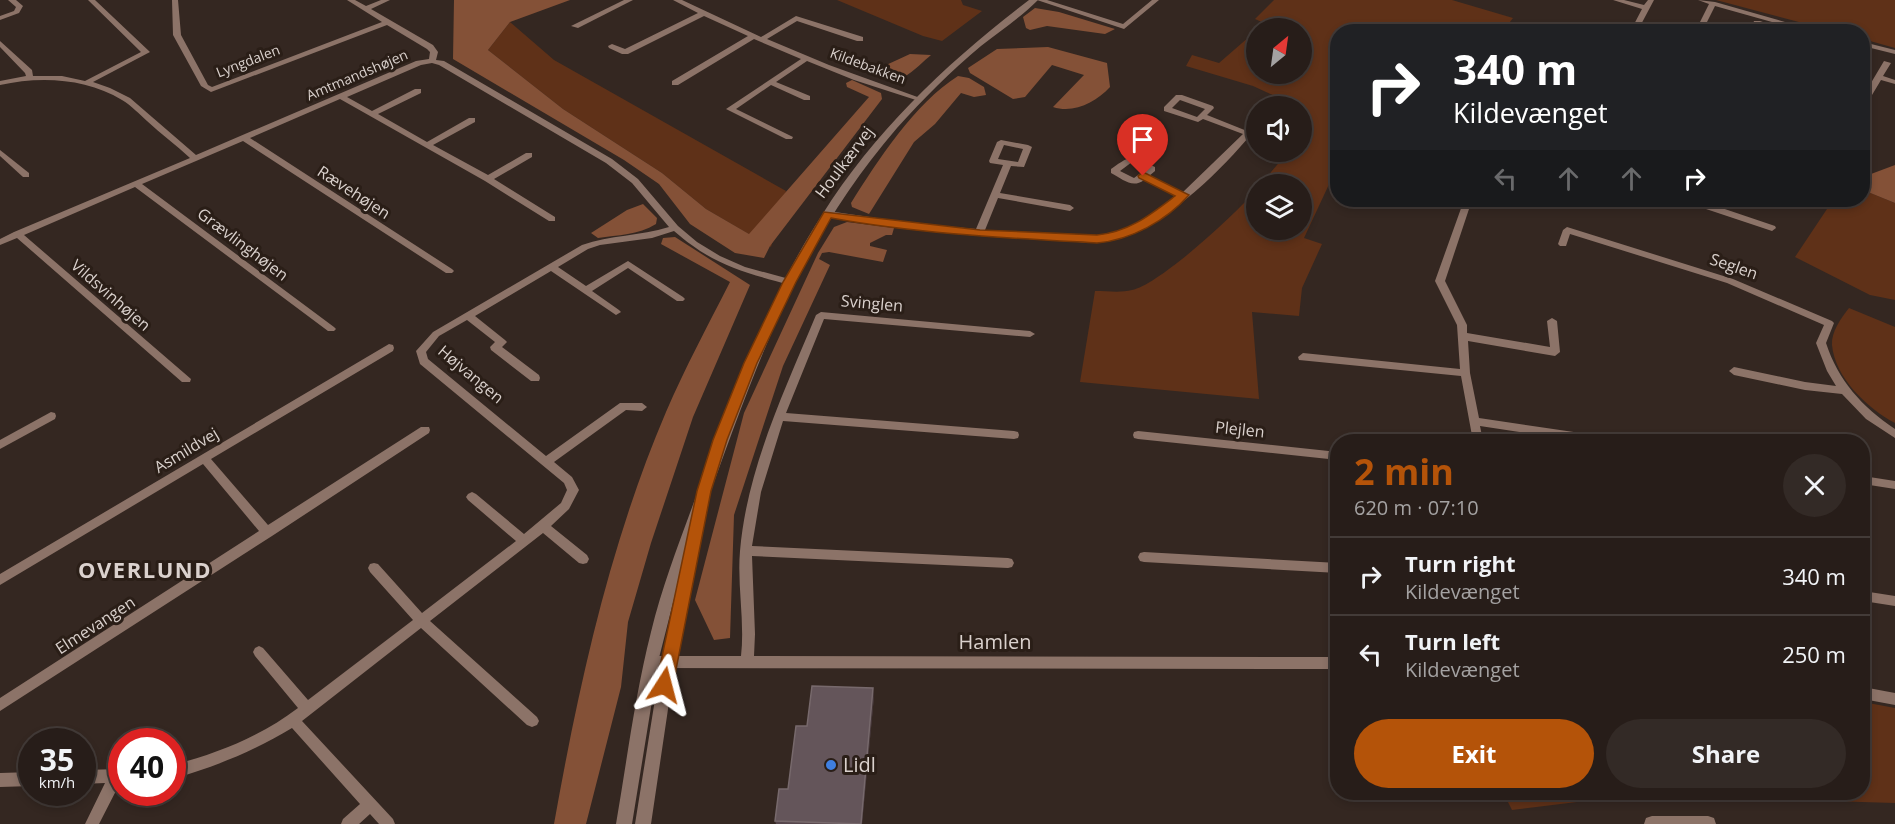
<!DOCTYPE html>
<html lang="en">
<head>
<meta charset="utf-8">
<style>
  body { margin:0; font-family:"Open Sans",sans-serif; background:#332a26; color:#f1f3f6; height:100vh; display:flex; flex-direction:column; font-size:22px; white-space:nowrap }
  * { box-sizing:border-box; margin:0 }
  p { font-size:20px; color:#a4a2a2 }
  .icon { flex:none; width:33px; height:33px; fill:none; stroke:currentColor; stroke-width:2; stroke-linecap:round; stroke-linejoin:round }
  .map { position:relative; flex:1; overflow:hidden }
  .panel { position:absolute; left:1330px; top:434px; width:540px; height:366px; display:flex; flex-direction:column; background:#271d19; border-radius:24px; box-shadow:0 3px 9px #0003,0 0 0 2px #433b38 }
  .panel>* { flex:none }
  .guide { position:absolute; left:1330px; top:24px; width:540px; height:183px; border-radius:24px; box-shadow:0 3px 9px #0003,0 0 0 2px #433b38; background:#202124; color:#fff; overflow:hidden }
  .needle { width:39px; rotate:29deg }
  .fabs { position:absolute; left:1246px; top:18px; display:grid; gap:12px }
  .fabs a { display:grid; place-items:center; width:66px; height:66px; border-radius:50%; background:#271d19; box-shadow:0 3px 9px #0003,0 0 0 2px #433b38; font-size:30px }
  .speed { position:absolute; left:18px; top:728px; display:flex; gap:12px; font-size:30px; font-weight:700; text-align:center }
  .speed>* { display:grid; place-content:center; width:78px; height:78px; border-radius:50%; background:#271d19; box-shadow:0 3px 9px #0003,0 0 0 2px #433b38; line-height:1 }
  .speed small { font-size:15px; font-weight:400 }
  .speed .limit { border:9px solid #d22; background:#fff; color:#111 }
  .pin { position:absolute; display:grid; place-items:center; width:51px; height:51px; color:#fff; margin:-62px -26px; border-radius:50% 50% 50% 0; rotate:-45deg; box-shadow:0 0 6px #0007 }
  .pin .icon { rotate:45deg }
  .me { position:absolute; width:66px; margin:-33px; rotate:9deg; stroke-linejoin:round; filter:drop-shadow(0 0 4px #0008) }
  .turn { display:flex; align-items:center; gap:21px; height:126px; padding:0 24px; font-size:27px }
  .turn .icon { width:78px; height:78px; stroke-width:2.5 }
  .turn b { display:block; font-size:42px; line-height:51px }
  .lanes { display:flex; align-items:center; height:57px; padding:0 24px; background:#0003; justify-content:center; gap:30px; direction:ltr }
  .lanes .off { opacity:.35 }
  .round { display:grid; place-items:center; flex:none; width:63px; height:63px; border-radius:32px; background:#332a26 }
  .overview { display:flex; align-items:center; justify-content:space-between; height:102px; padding:0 24px }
  h1 { font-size:36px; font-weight:700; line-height:45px; color:#b45309 }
  .action { display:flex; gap:12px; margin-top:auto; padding:12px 24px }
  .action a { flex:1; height:69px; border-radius:36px; background:#b45309; color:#fff; font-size:24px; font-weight:700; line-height:69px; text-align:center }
  .action a+a { background:#332a26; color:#f1f3f6 }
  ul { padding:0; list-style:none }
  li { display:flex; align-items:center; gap:18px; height:78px; padding:0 24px; border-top:2px solid #433b38 }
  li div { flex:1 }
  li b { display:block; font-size:22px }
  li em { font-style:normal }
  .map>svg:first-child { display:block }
  .green { fill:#5f3118 }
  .forest { fill:#845137 }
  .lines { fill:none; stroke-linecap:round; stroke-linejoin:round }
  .minor { fill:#8c7368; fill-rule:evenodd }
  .tertiary { fill:#8c7368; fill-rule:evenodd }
  .wall { fill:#56464c }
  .shaded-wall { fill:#423435 }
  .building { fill:#64555a; stroke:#77696c; stroke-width:1.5 }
  .route { fill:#b45309; stroke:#753606; stroke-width:1.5 }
  .shop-dot { fill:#3f7fe0; stroke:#2a1e17; stroke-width:2 }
  .labels { text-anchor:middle; stroke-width:6; stroke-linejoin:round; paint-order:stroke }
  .far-street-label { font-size:14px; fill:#dad1cd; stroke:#2a1e17 }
  .street-label { font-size:16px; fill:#dad1cd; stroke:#2a1e17 }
  .near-street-label { font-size:20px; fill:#dad1cd; stroke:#2a1e17 }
  .near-poi-label { font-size:20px; fill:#dad1cd; stroke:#2a1e17; text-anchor:start }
  .district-label { font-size:22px; font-weight:bold; letter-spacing:1.5px; fill:#dad1cd; stroke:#2a1e17 }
</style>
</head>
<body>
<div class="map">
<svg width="1895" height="824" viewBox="0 0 1895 824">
  <rect width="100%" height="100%" fill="#342721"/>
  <g class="green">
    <path d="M837,0h124l2,5 19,6 -40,30 -19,-5z"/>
    <path d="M1274,0h178l61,18 -10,13 -165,1v133l-34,73 18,6 -20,44 -3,28 -47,-4 7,87 -179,-17 15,-91c12,0 26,2 37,-1 27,-5 106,-78 125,-101v41h45v-46h-41l27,-32h14v-21l7,-11 -7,-14h-5l-44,-20 -67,-20 6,-11 27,8 38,-33v44h45v-46h-43l5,-5 -9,-4z"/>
    <path d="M1716,0h179v48l-32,-9v-7l-30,-1z"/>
    <path d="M510,22l44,38 232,131 -15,56 -65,-38 -44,-36 -99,-64 -75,-59z"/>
    <path d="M1863,190l32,13v97l-25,-5 -75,-38 38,-57h30z"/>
    <path d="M1849,308l46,19v96c-27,-14 -60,-45 -63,-78 -1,-13 9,-27 17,-37z"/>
    <path d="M1863,702l32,6v95l-261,-8 -122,15 -9,-18h360z"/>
  </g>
  <g class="forest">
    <path d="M454,0h116l-60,22 -22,28 75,59 99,64 44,36 43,25 120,-137 -22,-10 -1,-4 6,-3 29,13 1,6 -112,147 -6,12 -29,-5 -45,-29 -31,-40 -35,-24 -171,-101z"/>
    <path d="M1035,8l24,4 56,17 -10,5 -58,-8 -17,4 -4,-2 -3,-11z"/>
    <path d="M1048,47l59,16 3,24c-14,15 -36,27 -57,20l31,-32 -32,-10 -27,32 -12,2 -43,-26 -2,-5 29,-19z"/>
    <path d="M910,54l21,1c-19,16 -35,38 -60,17z"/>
    <path d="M958,76l11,2 15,9 2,8 -12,2 -13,-4 -26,31 -21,18 -45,72 -17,-7 -1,-4c27,-43 64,-100 107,-127z"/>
    <path d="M1895,165v38l-32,-13v-13z"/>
    <path d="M643,204l14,14 -1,6c-18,11 -38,11 -58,14l-7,-5 36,-23z"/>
    <path d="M847,222l47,6 -2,7h-6l-16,8v3l17,4 -4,12 -54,-10 -7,1 -3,6 11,6 -47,101 -49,149 -4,123 -16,2 -19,-40 49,-187 74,-160 16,-26z"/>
    <path d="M675,237l75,48 -57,132 -42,126 -23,79 -7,65 -35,137h-32c25,-140 56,-281 112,-412 19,-44 42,-87 64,-130l-69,-38 2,-6z"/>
  </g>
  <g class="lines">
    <g class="minor">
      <path d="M8,0h8l7,6 -4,7 -19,7v-4l14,-5 2,-4z"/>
      <path d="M88,0h7l55,52 -57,30 17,6 20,10 66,57 220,-94 13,-2 1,-7 -3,-3 -40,-24 -176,67 -10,-6 -28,-51 -1,-35h6l3,35 27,50 4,2 170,-65 -35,-22h8l11,6 15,-6h9l-19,9 62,36 5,7 -2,8 8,1 168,98 26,20 40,47 19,16 23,14 25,11 48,13 2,2 -5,3c-48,-13 -77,-20 -116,-54l-22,7 -52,7 -12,4 -30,18 28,19 42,-25 55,36 2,2 -2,2h-6l-49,-33 -36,23 27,19 2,2 -5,3 -65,-44 -76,45 30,24 2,2 -5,5 37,28 1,3 -1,3h-8l-40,-31 -1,-3 5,-5 -28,-22 -28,16 -13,16 2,7 118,97 74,-53h22l5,4 -5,4 -16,-1 -72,52 18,15 7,13 -10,19 -18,17 36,29 2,4 -2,4 -4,1 -4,-1 -36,-30 -113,88 107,96 2,4 -2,4 -5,2 -5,-2 -106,-97 -119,93 91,98 2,5h-16l-9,-10 -11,10h-18l2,-5 17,-15 -68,-76c-38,23 -77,39 -120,51v-14c45,-11 89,-29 126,-57l-43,-52 -2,-4 2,-4 4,-2 4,2 45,52 105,-80 -43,-48 -2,-4 2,-4 4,-1 4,1 44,49 94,-72 -48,-41 -2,-3 2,-3 4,-2 4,2 48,40 37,-31 6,-13 -3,-7 -144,-119 -4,-13 17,-19 149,-87c28,-10 58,-9 87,-18l-37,-44 -26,-20 -167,-98 -7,-2 -11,2 -74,32 25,14 43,-22h6v4l-43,21 49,28 42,-24h6v4l-42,23 55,30 38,-22h6v4l-38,22 61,38v4h-6l-64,-40 -145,-82 -90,39 202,131 2,2 -2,2h-6l-203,-132 -101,43 192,143 2,2 -2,2h-6l-193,-144 -111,48 167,144 -1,3h-8l-165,-144 -17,7v-6l14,-7 176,-74c-14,-13 -29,-24 -43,-37 -8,-7 -15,-15 -25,-21 -36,-22 -82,-24 -122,-15v-4l26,-5 -1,-3 -25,-26v-6l32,29 1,6h29l23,5 56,-29z"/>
      <path d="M624,0h9l-55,28 -7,-2z"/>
      <path d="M673,0h9l79,37 35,-21 67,21v4h-6l-60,-20 -30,18 62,26 94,34 -4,2 -65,-21 -47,-19 -31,21 34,14v4h-6l-33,-15 -35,24 57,28 -1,2h-6l-60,-30 75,-50 -47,-20 -76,46h-6v-4l76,-45 -44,-20 -76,38h-6l-13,-6 -1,-2 4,-2 13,5 73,-36z"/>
      <path d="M1037,0h10l76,24 29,-24h7l-35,29z"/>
      <path d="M1613,0h11l20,5 4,-5h6l-17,32h-7l12,-23z"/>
      <path d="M1698,0l17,2 105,30h-13l-92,-26 -13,26h-7l14,-28z"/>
      <path d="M1754,21h6l31,11h-13l-19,-6 -2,6h-7z"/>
      <path d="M1863,42l32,8v4l-32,-8z"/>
      <path d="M1884,61l7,2 -8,13 12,4v4l-14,-4 -9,15h-6l-1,-2z"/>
      <path d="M1176,95h6l31,11 1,2 -7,7 45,18c-29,36 -82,87 -126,103 -27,11 -57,5 -85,3 -72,-4 -142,-10 -213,-22l-4,-3 4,-3 83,12 65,6 27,-64 -13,-2 -1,-2 8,-19 4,-2 27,5 4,2 -8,20 -13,-1 -11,27 70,12 4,3 -4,3 -72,-13 -13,32 101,6 27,-1 22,-9 17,-10 26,-20 -34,-16c-12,9 -21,-1 -33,-7v-4c23,-16 20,-13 44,-2v4l-6,5 34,16 60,-58 -40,-15 -5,3 -34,-11v-4zM1180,100l25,9 -8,8 -25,-9zM1004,145l19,4 -5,13 -20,-3zM1132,162l14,7 -12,9 -14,-7z"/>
      <path d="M0,150l29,23v4h-6l-23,-21z"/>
      <path d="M1464,200h8l-27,81 22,44v8l83,14 -3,-26 5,-3 5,3 3,31 -5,4 -87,-15 2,32 9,45 129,19 4,1 1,3h-33l-100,-15 3,15h-10l-12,-65 -162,-16 -1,-3 5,-4 157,16 -3,-44 -22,-44z"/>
      <path d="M1671,200h12l12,3h12l68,23 1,2 -4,3 -69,-23 -8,1 -23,-7z"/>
      <path d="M1567,227l166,52 99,42 2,2 -8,20c12,37 36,64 69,86v9l-29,-19 -24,-25 -37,-4 -71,-15 -5,-4 5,-4 71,15 31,4 -9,-15 -11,-28 8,-18 -97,-42 -157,-49 -4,12h-6l-2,-2 5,-14z"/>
      <path d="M821,312l209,19 5,3 -5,3 -206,-18 -38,94 228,18 4,1 1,3 -1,3 -4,1 -231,-18 -22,71 -9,54 256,12 4,1 2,4 -2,4 -4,1 -256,-12 3,78 -1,22 584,1v12l-686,-1 -4,-2 -2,-4 2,-4 4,-2h89c4,-35 -4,-70 -1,-105 7,-83 45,-161 76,-236z"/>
      <path d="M389,344l4,1 1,3 -1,3 -182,108 57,66 153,-98h8l1,3 -1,3 -157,103 -272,175v-13l259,-167 -56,-67 -203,121v-11z"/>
      <path d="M51,412l4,1 1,3 -1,3 -55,30v-9z"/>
      <path d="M1138,431l200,21v8l-200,-21 -4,-1 -1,-3 1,-3z"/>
      <path d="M1863,476l32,5v8l-32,-5z"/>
      <path d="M1144,552l194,11v10l-194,-11 -4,-1 -2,-4 2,-4z"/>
      <path d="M1863,591l32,5v10l-32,-5z"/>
      <path d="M1863,687l32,6v12l-32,-6z"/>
      <path d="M122,769v14h-2l-21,41h-14l20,-41 -23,1v-14z"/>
      <path d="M32,772v14l-32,1v-14z"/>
    </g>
    <g class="tertiary">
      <path d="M1029,0h9c-17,17 -38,31 -57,46 -30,25 -58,53 -84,82 -108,125 -147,258 -203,409l4,1 2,4 -25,120 -24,162h-16l26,-162 16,-75 -18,71 -27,166h-16c11,-64 19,-129 35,-192 12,-50 31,-96 48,-144 33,-95 69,-189 123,-273 53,-85 128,-155 207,-215z"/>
      <path d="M1652,816h56l6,2 2,6h-72l2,-6z"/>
    </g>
  </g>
  <path class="wall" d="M874,696l-12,128h-86l-1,-3 13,-32 19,-63z"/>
  <path class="shaded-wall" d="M873,688l1,8 -12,128h-1z"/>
  <path class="building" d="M812,686l61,2 -12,136 -86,-3 4,-32h9l8,-63h11z"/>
  <path class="route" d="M1143,172l46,23c-23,26 -58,45 -92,48 -89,-5 -178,-9 -266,-25l-35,64 -39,81 -30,77 -16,51 -38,194 -3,5 -6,3 -6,-3 -2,-5 41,-194 16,-51 31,-77 39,-81 41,-70 156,18 117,5c32,-3 53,-20 78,-39l-36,-18 -1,-2z"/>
  <circle class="shop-dot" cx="831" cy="765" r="6"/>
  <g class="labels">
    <g class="far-street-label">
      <text transform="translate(248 61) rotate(-21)" y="5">Lyngdalen</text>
      <text transform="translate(868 66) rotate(20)" y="5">Kildebakken</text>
      <text transform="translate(357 75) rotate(-23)" y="5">Amtmandshøjen</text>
    </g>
    <g class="street-label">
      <text transform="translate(844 162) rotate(-53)" y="6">Houlkærvej</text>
      <text transform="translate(354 192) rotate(33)" y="6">Rævehøjen</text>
      <text transform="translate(243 244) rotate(37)" y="6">Grævlinghøjen</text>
      <text transform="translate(1734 266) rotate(19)" y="6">Seglen</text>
      <text transform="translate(111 295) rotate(41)" y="6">Vildsvinhøjen</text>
      <text transform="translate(872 303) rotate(5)" y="6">Svinglen</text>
      <text transform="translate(471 374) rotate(40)" y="6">Højvangen</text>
      <text transform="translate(1240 429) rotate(6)" y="6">Plejlen</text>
      <text transform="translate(186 450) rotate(-31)" y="6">Asmildvej</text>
      <text transform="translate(95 625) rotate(-33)" y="6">Elmevangen</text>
    </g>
    <g class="near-street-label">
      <text x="995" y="649">Hamlen</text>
    </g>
    <g class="near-poi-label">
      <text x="843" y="772">Lidl</text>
    </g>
    <g class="district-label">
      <text x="145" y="578">OVERLUND</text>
    </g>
  </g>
</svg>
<div class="fabs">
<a><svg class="needle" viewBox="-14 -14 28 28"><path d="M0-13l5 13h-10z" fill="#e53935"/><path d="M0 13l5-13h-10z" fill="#a4a2a2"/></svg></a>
<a><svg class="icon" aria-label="sound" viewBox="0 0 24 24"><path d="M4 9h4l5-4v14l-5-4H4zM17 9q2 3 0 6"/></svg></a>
<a><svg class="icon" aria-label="layers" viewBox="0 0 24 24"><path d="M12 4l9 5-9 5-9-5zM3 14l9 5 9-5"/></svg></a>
</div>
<div class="speed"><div>35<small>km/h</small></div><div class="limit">40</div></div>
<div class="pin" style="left:1143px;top:176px;background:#d93025"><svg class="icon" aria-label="arrive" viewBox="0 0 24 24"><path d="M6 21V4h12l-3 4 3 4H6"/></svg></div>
<svg class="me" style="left:664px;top:685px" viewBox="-20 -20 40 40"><path d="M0-17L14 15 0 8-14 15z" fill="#b45309" stroke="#fff" stroke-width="4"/></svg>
<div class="guide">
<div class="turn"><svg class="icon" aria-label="right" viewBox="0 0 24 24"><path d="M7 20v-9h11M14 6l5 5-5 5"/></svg><div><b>340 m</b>Kildevænget</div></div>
<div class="lanes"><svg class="icon off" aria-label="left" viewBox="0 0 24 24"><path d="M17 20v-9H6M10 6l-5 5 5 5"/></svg><svg class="icon off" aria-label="ahead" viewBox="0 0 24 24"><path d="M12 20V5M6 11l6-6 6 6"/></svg><svg class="icon off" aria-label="ahead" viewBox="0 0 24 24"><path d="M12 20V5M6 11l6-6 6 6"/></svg><svg class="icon" aria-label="right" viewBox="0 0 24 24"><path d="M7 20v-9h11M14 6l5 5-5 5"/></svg></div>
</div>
<section class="panel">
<div class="overview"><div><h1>2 min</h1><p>620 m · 07:10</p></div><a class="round"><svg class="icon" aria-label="close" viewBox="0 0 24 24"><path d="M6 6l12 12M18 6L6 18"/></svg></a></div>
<ul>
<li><svg class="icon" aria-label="right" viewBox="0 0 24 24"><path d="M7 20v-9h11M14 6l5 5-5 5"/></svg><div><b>Turn right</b><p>Kildevænget</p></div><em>340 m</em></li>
<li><svg class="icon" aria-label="left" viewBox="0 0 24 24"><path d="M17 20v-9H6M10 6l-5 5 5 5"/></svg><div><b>Turn left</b><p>Kildevænget</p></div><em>250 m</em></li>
</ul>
<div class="action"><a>Exit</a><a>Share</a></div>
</section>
</div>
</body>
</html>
